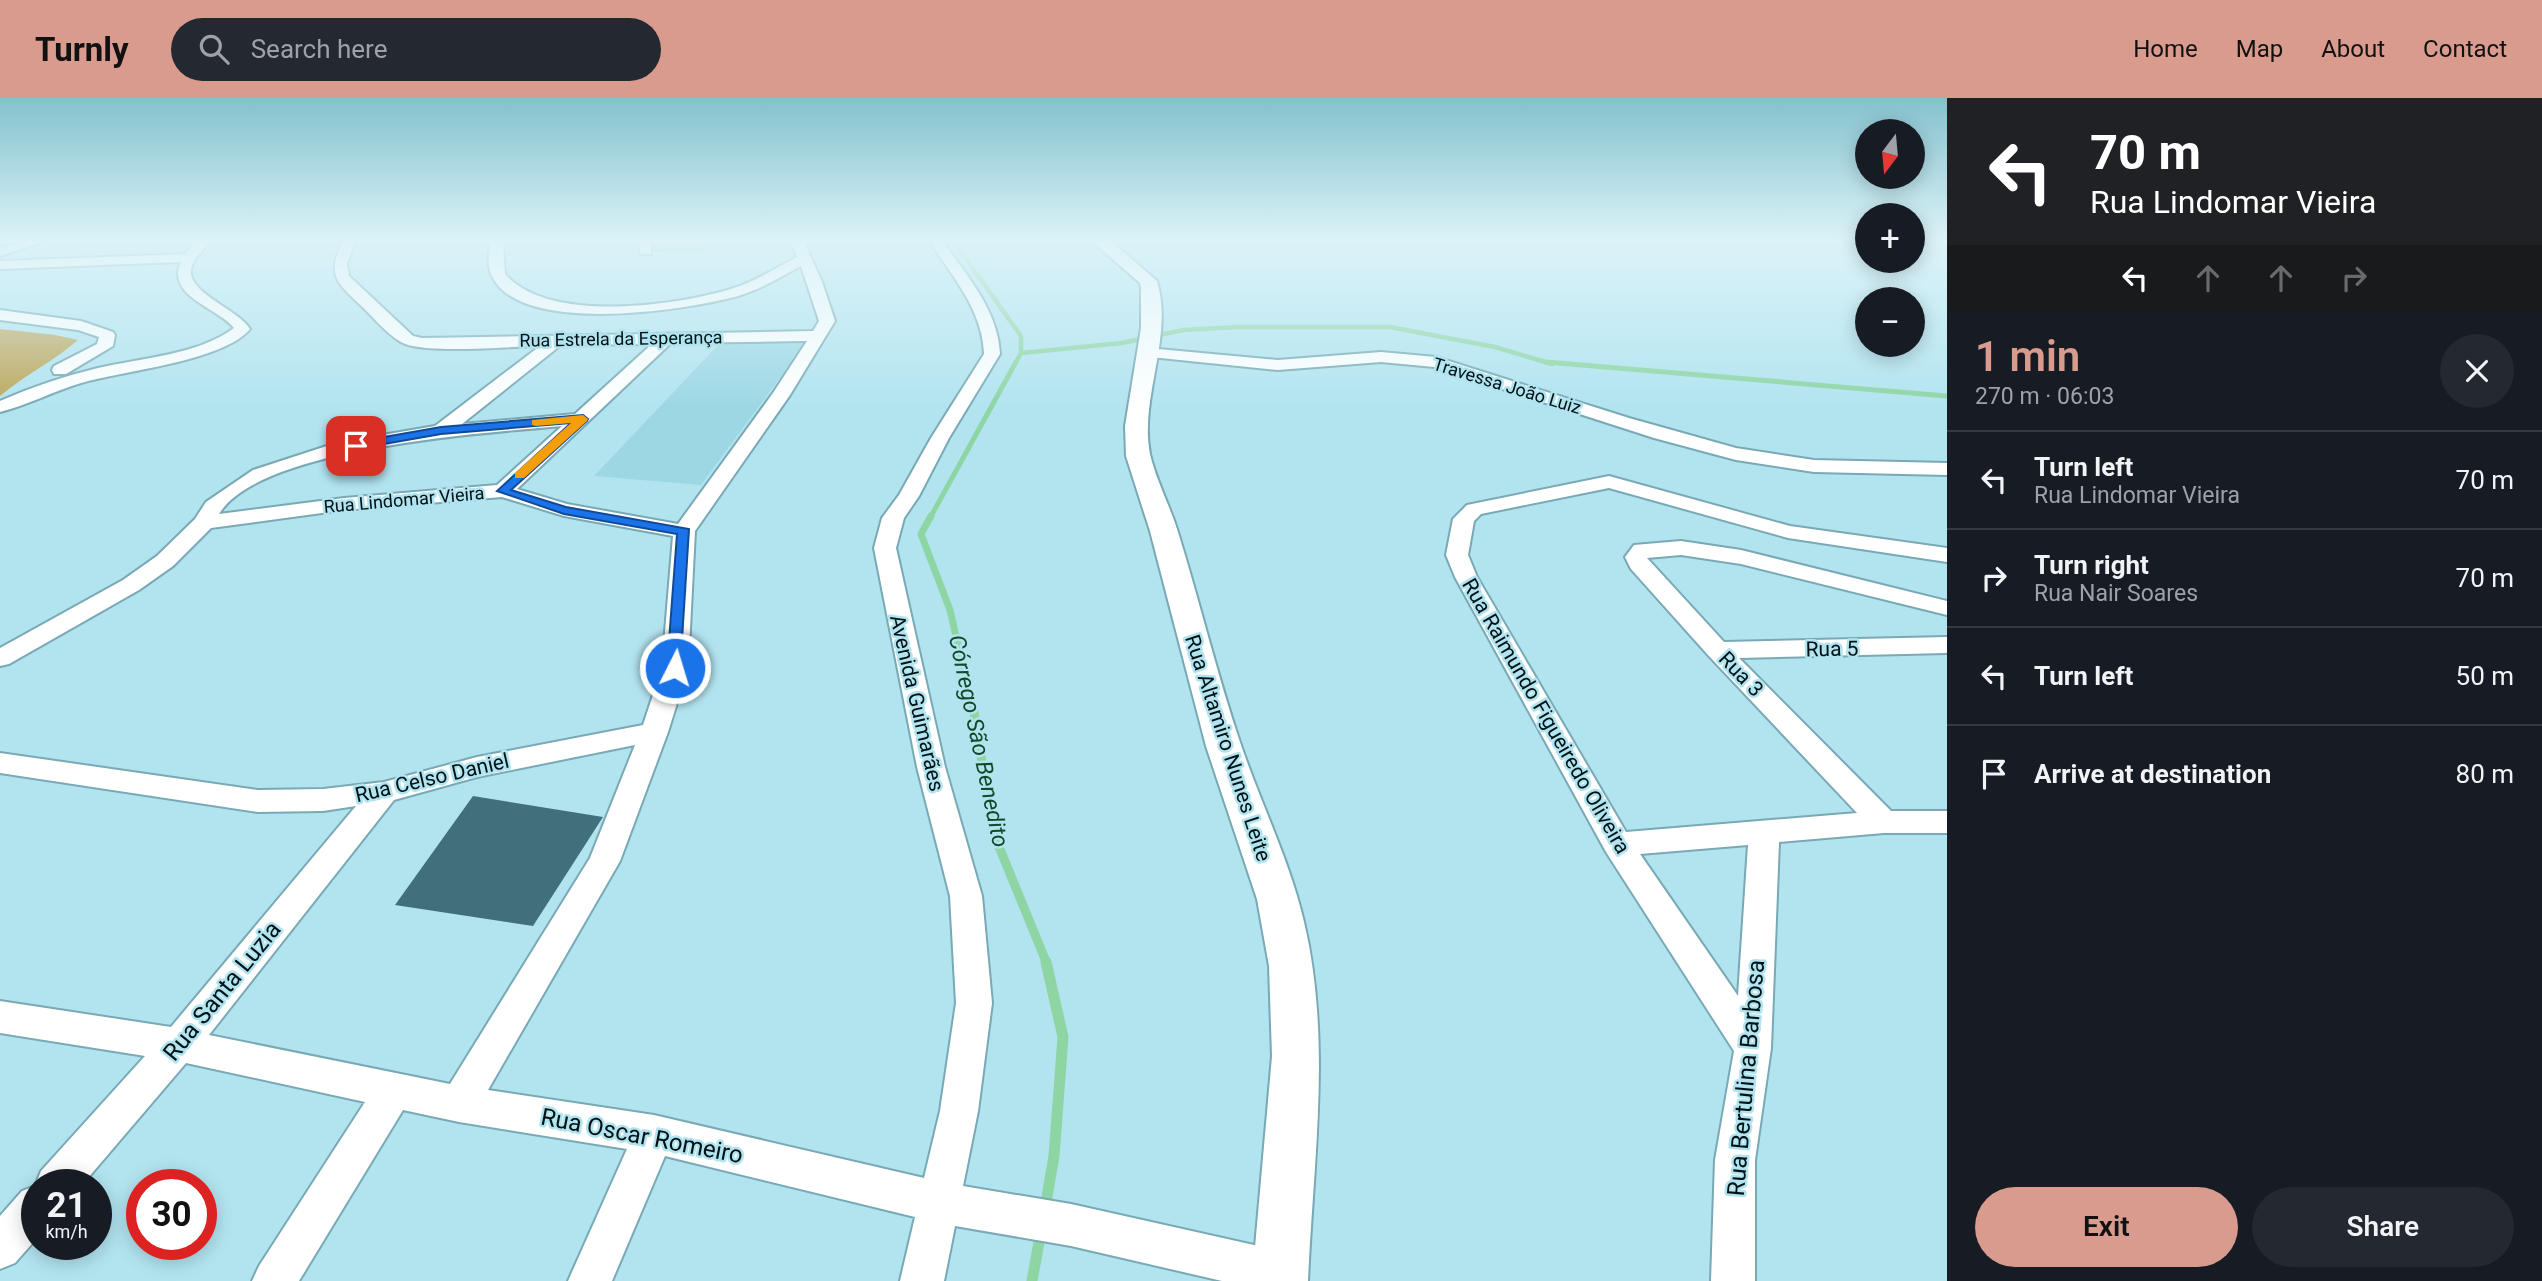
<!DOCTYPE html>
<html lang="en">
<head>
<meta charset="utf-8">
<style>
  body { margin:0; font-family:Roboto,sans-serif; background:#242831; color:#f1f3f6; height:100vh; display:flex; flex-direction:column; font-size:26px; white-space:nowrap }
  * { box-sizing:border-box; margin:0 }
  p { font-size:23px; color:#9ea1a6 }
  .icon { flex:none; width:38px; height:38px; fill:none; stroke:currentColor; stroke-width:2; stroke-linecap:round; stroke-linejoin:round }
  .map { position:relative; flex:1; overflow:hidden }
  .side { display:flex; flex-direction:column; background:#171b24; width:595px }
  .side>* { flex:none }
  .guide { background:#202124; color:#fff; overflow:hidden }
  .needle { width:46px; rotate:196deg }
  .buttons { position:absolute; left:1855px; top:21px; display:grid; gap:14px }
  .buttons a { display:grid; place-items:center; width:70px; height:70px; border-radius:50%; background:#171b24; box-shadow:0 4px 18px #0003; font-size:35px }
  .speed { position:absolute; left:21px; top:1071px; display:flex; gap:14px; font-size:35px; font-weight:700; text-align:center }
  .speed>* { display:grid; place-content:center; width:91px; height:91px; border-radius:50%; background:#171b24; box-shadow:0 4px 18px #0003; line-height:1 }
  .speed small { font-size:18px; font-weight:400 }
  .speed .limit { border:10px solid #d22; background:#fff; color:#111 }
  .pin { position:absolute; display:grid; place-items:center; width:60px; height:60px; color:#fff; margin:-30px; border-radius:14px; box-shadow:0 4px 10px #0006 }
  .me { position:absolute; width:77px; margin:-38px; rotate:5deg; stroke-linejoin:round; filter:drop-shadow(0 0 5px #0008) }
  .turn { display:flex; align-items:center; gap:24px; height:147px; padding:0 28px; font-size:32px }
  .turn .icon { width:91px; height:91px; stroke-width:2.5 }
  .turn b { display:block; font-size:49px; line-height:60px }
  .lanes { display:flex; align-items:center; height:66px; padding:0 28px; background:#0003; justify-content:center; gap:35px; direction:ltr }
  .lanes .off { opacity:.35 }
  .round { display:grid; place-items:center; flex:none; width:74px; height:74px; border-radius:37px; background:#242831 }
  .overview { display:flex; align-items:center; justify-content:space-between; height:119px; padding:0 28px }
  h1 { font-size:42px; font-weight:600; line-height:52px; color:#d89b8d }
  .button { display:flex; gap:14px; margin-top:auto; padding:14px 28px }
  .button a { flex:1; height:80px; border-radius:42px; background:#d89b8d; color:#111; font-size:28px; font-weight:600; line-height:80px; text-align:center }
  .button a+a { background:#242831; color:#f1f3f6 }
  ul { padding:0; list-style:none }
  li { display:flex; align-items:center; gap:21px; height:98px; padding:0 28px; border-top:2px solid #363941 }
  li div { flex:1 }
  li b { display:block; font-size:26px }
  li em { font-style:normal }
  header { display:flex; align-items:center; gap:42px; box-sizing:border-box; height:98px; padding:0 35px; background:#d89b8d; color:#111 }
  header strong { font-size:33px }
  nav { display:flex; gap:38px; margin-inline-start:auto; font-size:24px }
  .search { width:490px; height:63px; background:#242831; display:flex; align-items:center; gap:18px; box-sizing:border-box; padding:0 24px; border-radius:38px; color:#9ea1a6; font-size:26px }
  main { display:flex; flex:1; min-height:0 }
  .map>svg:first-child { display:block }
  .built { fill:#9dd7e4 }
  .green { fill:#bda85e }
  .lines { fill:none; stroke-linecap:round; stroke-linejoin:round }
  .stream-far4 { stroke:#8ed5a4; stroke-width:4.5 }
  .stream-far3 { stroke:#8ed5a4; stroke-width:5 }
  .stream-far2 { stroke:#8ed5a4; stroke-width:7 }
  .stream-far1 { stroke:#8ed5a4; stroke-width:9 }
  .stream { stroke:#8ed5a4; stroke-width:11 }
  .building { fill:#41707a }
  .minor-casing { stroke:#78a9b4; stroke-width:4 }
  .major-casing { stroke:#78a9b4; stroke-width:4 }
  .minor { fill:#fff; fill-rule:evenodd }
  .major { fill:#fff; fill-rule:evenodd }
  .route { fill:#1a73e8; stroke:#114b97; stroke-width:2 }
  .slow { fill:#f59e0b }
  .labels { text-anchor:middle; stroke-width:5; stroke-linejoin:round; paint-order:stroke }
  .far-street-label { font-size:18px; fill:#011216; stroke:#b2e4f0 }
  .street-label { font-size:21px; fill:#011216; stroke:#b2e4f0 }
  .water-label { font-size:23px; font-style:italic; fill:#134829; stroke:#b2e4f0 }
  .near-street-label { font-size:24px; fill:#011216; stroke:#b2e4f0 }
</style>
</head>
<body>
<header>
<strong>Turnly</strong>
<div class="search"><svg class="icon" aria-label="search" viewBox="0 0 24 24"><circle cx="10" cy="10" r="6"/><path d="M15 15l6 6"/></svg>Search here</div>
<nav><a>Home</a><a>Map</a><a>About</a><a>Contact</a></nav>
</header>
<main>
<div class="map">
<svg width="1947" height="1183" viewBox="0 0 1947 1183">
  <rect width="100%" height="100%" fill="#b2e4f0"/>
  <path class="built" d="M721,244l84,2 -104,141 -107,-9z"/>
  <g class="green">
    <path d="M645,144h61l2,8 -60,2z"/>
    <path d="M0,231l55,6 23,5c-24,21 -53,35 -78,56z"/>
  </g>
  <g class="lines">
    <g class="stream-far4">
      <path d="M954,144l67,94v17l-6,11"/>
      <path d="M1021,255l101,-10 61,-13 55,-3h152l105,20 57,17"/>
    </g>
    <g class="stream-far3">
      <path d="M1546,264l401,34"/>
      <path d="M930,420l86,-156"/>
    </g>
    <path class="stream-far2" d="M931,418l-10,18 29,76 24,104"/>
    <path class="stream-far1" d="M974,614l19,120 54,132"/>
    <g class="stream">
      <path d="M1045,1110l9,-52 9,-119 -17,-75"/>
      <path d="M1032,1183l9,-50"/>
    </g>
  </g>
  <path class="building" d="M473,698l130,21 -70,109 -138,-21z"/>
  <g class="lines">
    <defs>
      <g id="minor">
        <path d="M21,144h22l-43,14v-8z"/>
        <path d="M196,144h13c-6,9 -16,17 -18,27 -4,24 47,40 59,60 -26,32 -128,42 -169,54 -27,8 -53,22 -81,29v-11c32,-14 65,-25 98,-33 43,-10 100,-13 136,-40 -16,-20 -69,-32 -53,-66l-181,7v-8l185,-7z"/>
        <path d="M342,144h13l-8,22 2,12 64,60 9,2 391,-7 6,-10 -18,-55c-20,11 -40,23 -63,30 -50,14 -221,41 -247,-22 -4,-10 -2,-21 -1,-32h13l2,32c43,50 172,32 229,14 22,-7 42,-20 63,-31l-6,-15h13l18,40 13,39 -45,74 -95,136 -7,137 -20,64 -48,129 -132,229 166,25 270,63 16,-67 16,-108 -6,-107 -33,-129 -43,-219 8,-30 17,-23 32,-57 53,-84c-1,-43 -31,-77 -54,-112h13c24,34 55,68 57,112l-51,84 -30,58 -15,22 -8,30 49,219 37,129 10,107 -14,108 -15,75 108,18 210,47 15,7 7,15 -4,8h-77l-151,-35 -116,-20 -11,55h-44l15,-64 -250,-61 -53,125h-44l59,-132 -168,-27 -56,-12 -104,171h-47l7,-15 106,-164 -179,-39 -104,122h-45v53l-22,25 -15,6v-53l22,-25 13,-5 6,-15 104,-115 -145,-23v-32l171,26 185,-221 -33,5 -65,1 -258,-39v-20l258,37 65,-1 61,-7 93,-25 166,-32 19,-57 11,-132 -109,-20 -62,-19 -158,13 -133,18 -38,38 -34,24 -130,74 -9,2v-18l123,-68 34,-24 38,-37 11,-17 47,-32 83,-27 99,-17 105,-80c-29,0 -117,9 -139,-4 -16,-9 -30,-28 -44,-40 -24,-23 -28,-29 -15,-60zM807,243l-34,52 -95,131 -111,-20 -50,-15 154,-146zM652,246l-77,70 -113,10 99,-79zM562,328l-65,59 -153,13 -125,16c41,-67 268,-81 343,-88zM635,647l-45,113 -140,226 -241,-49 185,-235 83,-23z"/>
        <path d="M638,144h13v12h-10z"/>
        <path d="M0,212l81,11 32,11 2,3 -2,11 -47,28h-12l-2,-4 2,-4 43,-22 2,-7 -21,-7 -78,-10z"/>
        <path d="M1147,250l131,12 103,-8 55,5 193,61 107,30 78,12 133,3v12l-133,-3 -78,-12 -82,-22 -220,-71 -53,-5 -103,8 -137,-14 -2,-3 2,-3z"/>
        <path d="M1609,378l181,50 157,22v14l-159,-24 -179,-50 -128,26 -7,7 -6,34 9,22 149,255 231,-19 -149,-158 -77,-86 -6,-12 9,-12 47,-4 60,9 206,51v14l-206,-51 -60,-9 -34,3 77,84 223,-5v16l-208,5 152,153h56v22h-63l-105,9 -8,206 -16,112v121h-44l4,-121 19,-109 -128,-199 -151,-275 -9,-22 7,-36 14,-14zM1748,747l-10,151 -98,-142z"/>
      </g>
      <path id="major" d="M1093,144h19l45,39c17,57 -18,116 -7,173 6,26 19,50 27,75 23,73 40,147 65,219 20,58 48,114 62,174 28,118 9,240 4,359h-56l20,-225 -3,-90 -12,-67 -51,-153 -56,-215 -24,-75 -1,-30 16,-98v-40l-1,-5z"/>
    </defs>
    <use href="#minor" class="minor-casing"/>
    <use href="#major" class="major-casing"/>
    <use href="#minor" class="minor"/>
    <use href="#major" class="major"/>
  </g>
  <linearGradient id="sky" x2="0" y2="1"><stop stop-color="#84c1cd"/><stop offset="0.46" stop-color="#dcf3f8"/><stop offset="1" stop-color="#dcf3f8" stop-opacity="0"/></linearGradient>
  <rect width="1947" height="310" fill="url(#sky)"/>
  <path class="route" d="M583,317l5,4 -1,2 -76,69 55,17 123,22 -9,142h-11l-2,-3 10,-134 -113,-20 -67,-23 74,-68 -130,11 -85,15 -6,-3 6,-4 85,-15z"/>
  <path class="slow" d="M583,317l5,4 -1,2 -63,57h-9v-5l56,-50 -35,3 -4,-1v-5z"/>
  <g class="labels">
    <g class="far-street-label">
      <text transform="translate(621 241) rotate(-1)" y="6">Rua Estrela da Esperança</text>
      <text transform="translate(1507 288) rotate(17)" y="6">Travessa João Luiz</text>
      <text transform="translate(404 402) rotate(-5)" y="6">Rua Lindomar Vieira</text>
    </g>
    <g class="street-label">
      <text transform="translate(1832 551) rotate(-1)" y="7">Rua 5</text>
      <text transform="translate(1741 576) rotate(46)" y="7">Rua 3</text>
      <text transform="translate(917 605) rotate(77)" y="7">Avenida Guimarães</text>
      <text transform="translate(1546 618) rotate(60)" y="7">Rua Raimundo Figueiredo Oliveira</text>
      <text transform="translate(1228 650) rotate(72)" y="7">Rua Altamiro Nunes Leite</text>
      <text transform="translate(432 680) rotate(-13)" y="7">Rua Celso Daniel</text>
    </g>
    <g class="water-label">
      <text transform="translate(979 643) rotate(78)" y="8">Córrego São Benedito</text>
    </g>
    <g class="near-street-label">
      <text transform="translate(222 893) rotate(-51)" y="8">Rua Santa Luzia</text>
      <text transform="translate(1746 980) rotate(-85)" y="8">Rua Bertulina Barbosa</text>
      <text transform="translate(642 1038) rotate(11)" y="8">Rua Oscar Romeiro</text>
    </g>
  </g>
</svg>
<div class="buttons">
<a><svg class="needle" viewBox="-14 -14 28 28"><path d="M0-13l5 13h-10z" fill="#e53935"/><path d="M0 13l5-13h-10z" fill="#9ea1a6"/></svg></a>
<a>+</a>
<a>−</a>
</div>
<div class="speed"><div>21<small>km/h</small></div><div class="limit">30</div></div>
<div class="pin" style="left:356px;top:348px;background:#d93025"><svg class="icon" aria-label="arrive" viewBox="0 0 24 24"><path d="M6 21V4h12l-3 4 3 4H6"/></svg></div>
<svg class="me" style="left:675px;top:570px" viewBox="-20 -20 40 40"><circle r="17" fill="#1a73e8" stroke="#fff" stroke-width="3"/><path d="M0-11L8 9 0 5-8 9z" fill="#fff"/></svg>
</div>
<section class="side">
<div class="guide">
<div class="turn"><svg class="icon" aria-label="left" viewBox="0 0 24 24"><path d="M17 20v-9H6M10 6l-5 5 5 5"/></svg><div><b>70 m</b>Rua Lindomar Vieira</div></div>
<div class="lanes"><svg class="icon" aria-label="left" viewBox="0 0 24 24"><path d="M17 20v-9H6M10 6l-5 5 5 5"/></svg><svg class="icon off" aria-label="ahead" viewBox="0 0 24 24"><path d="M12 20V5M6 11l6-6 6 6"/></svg><svg class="icon off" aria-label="ahead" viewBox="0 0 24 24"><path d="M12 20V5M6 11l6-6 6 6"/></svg><svg class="icon off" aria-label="right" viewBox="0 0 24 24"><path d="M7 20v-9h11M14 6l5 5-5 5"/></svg></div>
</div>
<div class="overview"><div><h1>1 min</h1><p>270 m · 06:03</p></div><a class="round"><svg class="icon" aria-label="close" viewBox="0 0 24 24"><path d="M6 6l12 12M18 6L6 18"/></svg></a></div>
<ul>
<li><svg class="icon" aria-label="left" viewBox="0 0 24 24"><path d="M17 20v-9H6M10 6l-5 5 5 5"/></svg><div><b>Turn left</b><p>Rua Lindomar Vieira</p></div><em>70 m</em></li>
<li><svg class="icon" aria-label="right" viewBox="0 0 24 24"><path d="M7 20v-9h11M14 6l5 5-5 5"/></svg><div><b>Turn right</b><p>Rua Nair Soares</p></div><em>70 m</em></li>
<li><svg class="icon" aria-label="left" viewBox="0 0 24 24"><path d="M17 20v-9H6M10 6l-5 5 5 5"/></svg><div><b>Turn left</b></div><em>50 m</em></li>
<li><svg class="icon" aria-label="arrive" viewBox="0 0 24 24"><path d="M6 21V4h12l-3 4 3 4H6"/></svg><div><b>Arrive at destination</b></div><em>80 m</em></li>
</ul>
<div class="button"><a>Exit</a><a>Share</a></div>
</section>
</main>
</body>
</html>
